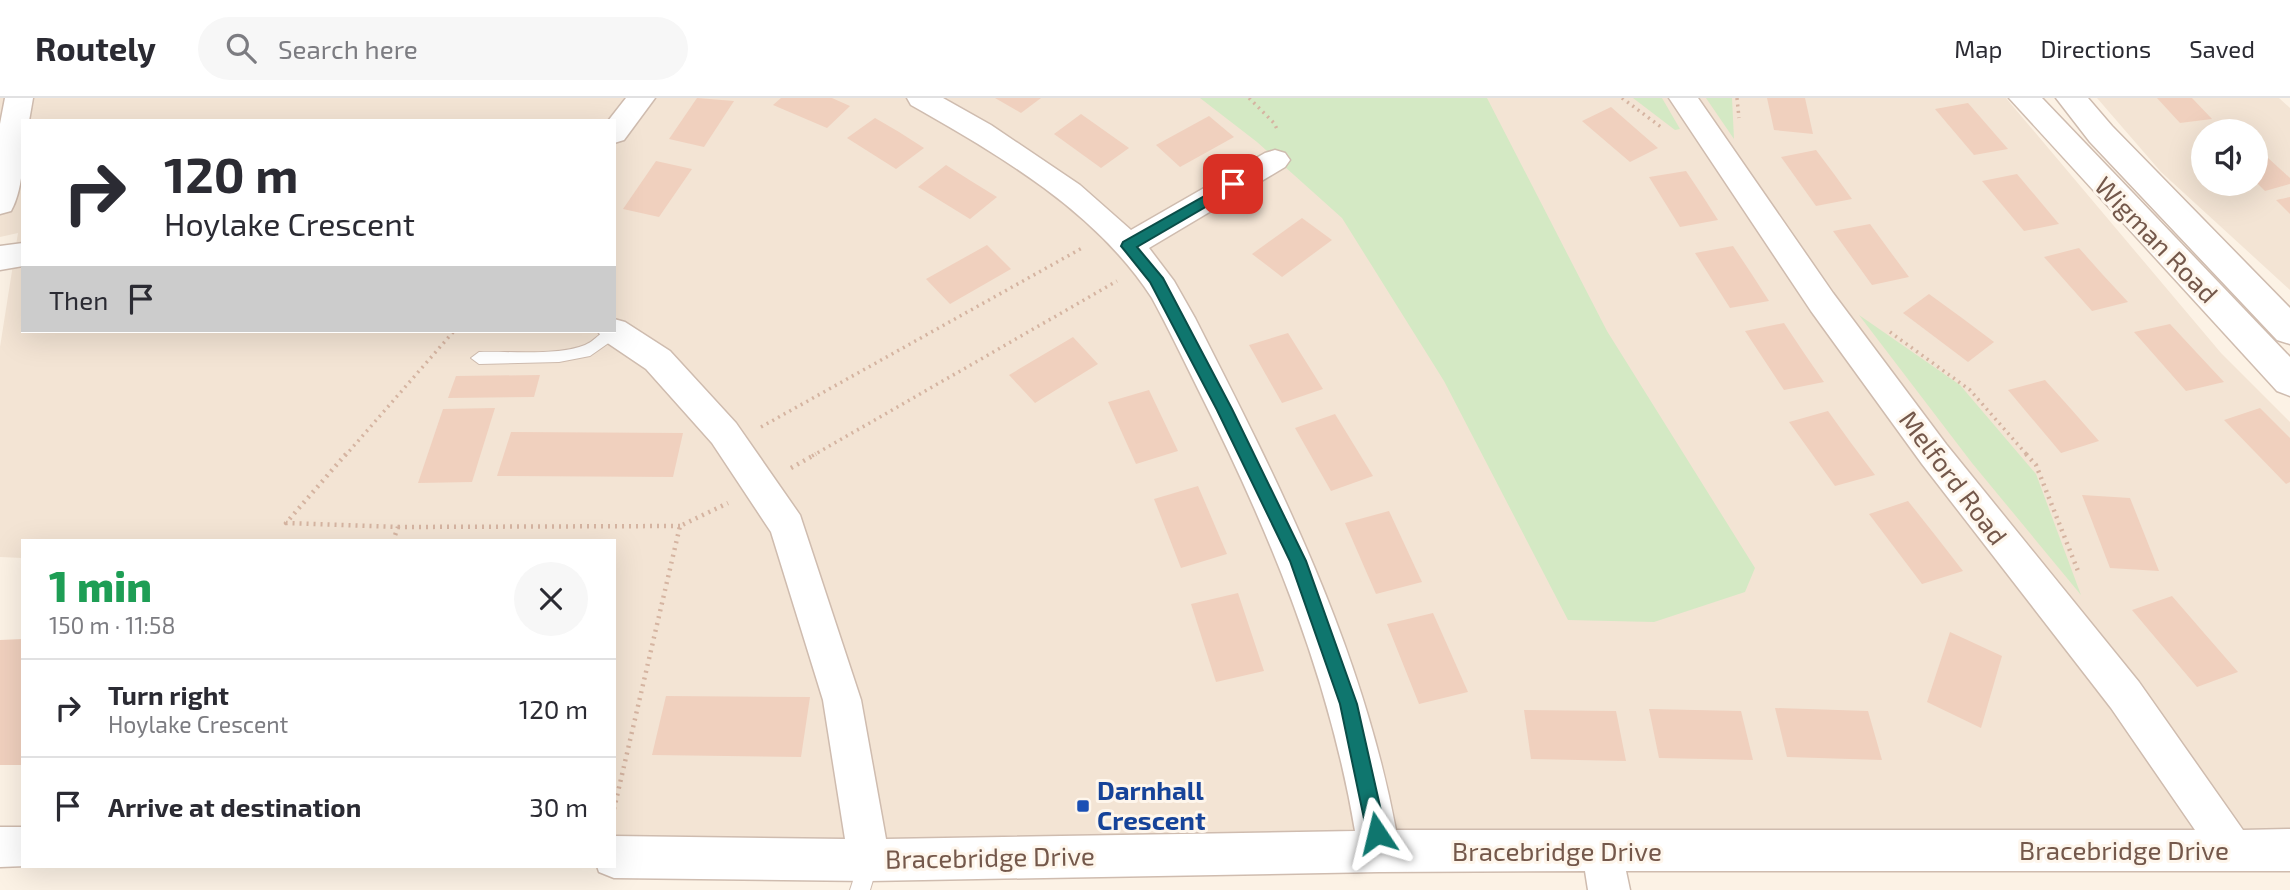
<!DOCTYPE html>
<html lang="en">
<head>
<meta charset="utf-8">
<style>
  body { margin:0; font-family:"Exo 2",sans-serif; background:#f7f7f7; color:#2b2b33; height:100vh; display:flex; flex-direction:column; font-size:26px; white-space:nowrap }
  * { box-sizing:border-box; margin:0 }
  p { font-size:23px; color:#7c7c81 }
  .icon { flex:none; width:38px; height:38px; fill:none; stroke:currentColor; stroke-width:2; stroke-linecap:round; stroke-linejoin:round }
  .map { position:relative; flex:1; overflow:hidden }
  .drawer { position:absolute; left:21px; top:441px; width:595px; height:329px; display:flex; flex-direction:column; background:#fff; border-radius:0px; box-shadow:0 7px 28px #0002 }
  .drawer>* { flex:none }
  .top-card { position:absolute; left:21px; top:21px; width:595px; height:214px; border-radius:0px; box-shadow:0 7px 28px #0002; background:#fff; color:#2b2b33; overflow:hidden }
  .buttons { position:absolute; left:2191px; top:21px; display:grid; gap:14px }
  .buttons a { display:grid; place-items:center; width:77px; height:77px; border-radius:50%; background:#fff; box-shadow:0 7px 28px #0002; font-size:35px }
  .pin { position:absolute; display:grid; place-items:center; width:60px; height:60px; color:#fff; margin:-30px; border-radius:14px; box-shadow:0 4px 10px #0006 }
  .me { position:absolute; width:77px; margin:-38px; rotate:350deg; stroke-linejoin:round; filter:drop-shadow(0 0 5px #0008) }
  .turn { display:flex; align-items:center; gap:24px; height:147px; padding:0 28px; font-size:32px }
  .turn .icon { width:91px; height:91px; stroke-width:2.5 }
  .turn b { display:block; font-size:49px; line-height:60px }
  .then { display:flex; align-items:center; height:66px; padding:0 28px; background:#0003; gap:14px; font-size:26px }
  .round { display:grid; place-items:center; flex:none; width:74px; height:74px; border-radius:37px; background:#f7f7f7 }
  .summary { display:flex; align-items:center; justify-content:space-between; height:119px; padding:0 28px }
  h1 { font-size:42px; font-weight:800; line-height:52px; color:#1e9e55 }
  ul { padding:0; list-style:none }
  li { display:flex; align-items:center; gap:21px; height:98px; padding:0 28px; border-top:2px solid #e1e1e2 }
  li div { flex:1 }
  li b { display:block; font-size:26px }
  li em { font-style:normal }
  header { display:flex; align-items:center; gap:42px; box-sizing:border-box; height:98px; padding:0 35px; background:#fff; border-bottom:2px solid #e1e1e2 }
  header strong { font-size:33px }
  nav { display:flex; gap:38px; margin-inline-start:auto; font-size:24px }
  .search { width:490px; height:63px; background:#f7f7f7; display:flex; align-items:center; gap:18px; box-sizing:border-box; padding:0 24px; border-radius:38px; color:#7c7c81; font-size:26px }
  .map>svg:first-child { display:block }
  .residential { fill:#f3e4d4; fill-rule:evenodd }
  .green { fill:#d4e9c4 }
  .building { fill:#f0d0be }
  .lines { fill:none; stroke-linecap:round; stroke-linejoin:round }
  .service-casing { stroke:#cfbcaf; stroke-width:2 }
  .minor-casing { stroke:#cfbcaf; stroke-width:3 }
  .tertiary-casing { stroke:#cfbcaf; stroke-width:3 }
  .path-far1 { stroke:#d5b4a1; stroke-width:3.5; stroke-dasharray:2 4.5; stroke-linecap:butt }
  .path { stroke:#d5b4a1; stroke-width:4.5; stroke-dasharray:2 5; stroke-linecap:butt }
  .service { fill:#fff; fill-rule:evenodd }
  .minor { fill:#fff; fill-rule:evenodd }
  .tertiary { fill:#fff; fill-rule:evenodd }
  .route { fill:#0f766e; stroke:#0a4d48; stroke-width:2 }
  .transit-dot { fill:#1a4fb4; stroke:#fef6ec; stroke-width:2.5 }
  .labels { text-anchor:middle; stroke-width:6; stroke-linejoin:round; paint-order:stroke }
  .street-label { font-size:26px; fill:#74584b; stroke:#fef6ec }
  .transit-label { font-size:26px; font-weight:bold; fill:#164399; stroke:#fef6ec; text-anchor:start }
</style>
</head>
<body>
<header>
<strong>Routely</strong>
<div class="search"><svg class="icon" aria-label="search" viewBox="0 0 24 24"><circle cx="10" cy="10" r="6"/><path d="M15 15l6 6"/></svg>Search here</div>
<nav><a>Map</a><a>Directions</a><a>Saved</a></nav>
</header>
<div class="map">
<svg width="2290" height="792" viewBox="0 0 2290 792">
  <rect width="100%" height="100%" fill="#fcf2e5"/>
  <g class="residential">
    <path d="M0,0h2006l215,255 69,69v445l-1676,-31v-295h-591v17l-23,-1v-210l18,-114 -18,4zM23,23h591v210h-591z"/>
    <path d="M2097,0h182l11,10v182l-129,-118zM2203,33h53v53h-53z"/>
  </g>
  <g class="green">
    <path d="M1200,0h287l120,233 148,237 -10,24 -91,30 -86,-2 -124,-239 -102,-163 -85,-76z"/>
    <path d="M1633,0h29l18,31 -5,1z"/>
    <path d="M1706,0h26l2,41z"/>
    <path d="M1859,217l101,70 76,89 45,121 -109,-132z"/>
  </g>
  <g class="building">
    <path d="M697,0l37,3 -30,46 -35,-8z"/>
    <path d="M781,0h51l18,8 -23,22 -54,-23z"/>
    <path d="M995,0h46l-20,15z"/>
    <path d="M1767,0h38l8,36 -39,-4z"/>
    <path d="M2157,0h35l20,21 -32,4z"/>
    <path d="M1968,5l40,46 -34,6 -39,-46z"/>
    <path d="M1611,9l24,21 23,20 -28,14 -48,-41z"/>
    <path d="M1081,16l48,34 -28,20 -47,-34z"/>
    <path d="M1209,18l25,21 -54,30 -24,-22z"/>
    <path d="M875,20l24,14 25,16 -28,21 -49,-31z"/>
    <path d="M2256,49l34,31v6l-25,7 -9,-9z"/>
    <path d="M1816,52l18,24 18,25 -36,7 -35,-49z"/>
    <path d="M656,63l36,8 -33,48 -36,-8z"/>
    <path d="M946,67l25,16 26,16 -27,22 -52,-32z"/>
    <path d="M1686,73l16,24 16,25 -38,7 -31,-50z"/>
    <path d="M2017,76l42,50 -35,7 -42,-50z"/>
    <path d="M2290,99v17l-14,-14z"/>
    <path d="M1302,120l30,22 -50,37 -30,-23z"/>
    <path d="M1870,126l19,26 20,27 -37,8 -39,-54z"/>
    <path d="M987,147l24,24 -61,35 -24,-25z"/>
    <path d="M1733,148l18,27 18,28 -39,7 -35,-55z"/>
    <path d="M2079,150l24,27 25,27 -36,9 -48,-54z"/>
    <path d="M1929,196l33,24 32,24 -26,20 -65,-49z"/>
    <path d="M1784,225l20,30 20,29 -40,8 -39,-59z"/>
    <path d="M2170,226l26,28 28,30 -38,9 -52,-59z"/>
    <path d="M1288,235l35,56 -41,14 -33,-58z"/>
    <path d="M1073,239l25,27 -63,39 -26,-28z"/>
    <path d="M540,277l-6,22 -86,1 8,-22z"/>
    <path d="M2045,282l26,29 28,32 -38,12 -53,-63z"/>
    <path d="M1149,292l29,61 -42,13 -28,-62z"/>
    <path d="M495,310l-23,74 -54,1 25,-74z"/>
    <path d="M2260,310l30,30v44l-4,2 -62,-64z"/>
    <path d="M1828,313l23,32 24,32 -40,11 -46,-64z"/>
    <path d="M1335,316l38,62 -42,15 -36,-63z"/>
    <path d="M511,334l172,1 -10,44 -176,-1z"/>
    <path d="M1198,388l29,68 -46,14 -27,-69z"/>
    <path d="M2082,397l48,3 29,73 -49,-3z"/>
    <path d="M1908,403l27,34 28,36 -41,13 -53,-70z"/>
    <path d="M1389,413l33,71 -46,12 -31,-71z"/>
    <path d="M1238,495l26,78 -48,11 -25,-78z"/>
    <path d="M2172,498l32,37 34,39 -41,15 -65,-77z"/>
    <path d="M1433,515l35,79 -49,12 -32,-80z"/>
    <path d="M1950,534l52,24 -21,72 -54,-26z"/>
    <path d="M23,541v126h-23v-125z"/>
    <path d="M666,598l144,1 -9,60 -149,-2z"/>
    <path d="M1775,610l93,3 14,49 -95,-3z"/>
    <path d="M1649,611l92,2 12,49 -94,-2z"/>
    <path d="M1524,612l92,1 10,50 -95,-2z"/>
  </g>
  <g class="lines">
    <defs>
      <g id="service">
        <path d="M614,227l8,6 -2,4 -30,21 -31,6 -80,2 -8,-6 8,-6c29,-1 80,4 106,-7 14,-6 12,-14 29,-14z"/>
        <path d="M869,752l7,3 3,7 -9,30h-20l12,-37z"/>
      </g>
      <g id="minor">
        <path d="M5,0h28l-4,23h-6c0,28 2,65 -12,90l-11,3v-90z"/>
        <path d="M626,0h29l-31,42 -10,3v-22h-6z"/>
        <path d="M907,0h36l48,27 89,60 51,45 134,-77 10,-3 10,3 5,7 -5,7 -136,81 25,33 21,37c85,167 166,326 201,512h799l-84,-122 -189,-244 -111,-153 -142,-213h29l135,195 113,151 193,238 104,148 47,-1v42h-664l4,19h-42l-3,-19 -206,1 -510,9 -255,-3 -15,-6 -2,-6h17v-30l231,3 -22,-139 -52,-168 -59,-89 -66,-74 -43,-29 -5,-9h16v-12l11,3 45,29 66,72 64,92 61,185 25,139 469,-8c-26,-155 -85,-298 -155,-438 -16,-32 -31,-64 -48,-95 -56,-87 -153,-143 -241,-193z"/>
        <path d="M23,145v23l-23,4v-24z"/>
        <path d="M0,729h23v39h3l-26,1z"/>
      </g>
      <g id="tertiary">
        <path d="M2009,0h33l248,259v39l-13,-5z"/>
        <path d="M2056,0h32l24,28 178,182v36l-13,-4 -187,-198z"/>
      </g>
    </defs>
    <use href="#service" class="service-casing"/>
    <use href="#minor" class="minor-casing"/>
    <use href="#tertiary" class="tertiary-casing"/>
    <g class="path-far1">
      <path d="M1249,0l25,25 4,8"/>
      <path d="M1622,0l39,29"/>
      <path d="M1737,0l2,20"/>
      <path d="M1890,234l80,58 58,66"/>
      <path d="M761,329l323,-180"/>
      <path d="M345,358l109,-125"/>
      <path d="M812,358l305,-175"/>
    </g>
    <g class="path">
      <path d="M346,356l-60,69 112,4 -5,14"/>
      <path d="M2026,356l10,11 42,106"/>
      <path d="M791,370l25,-14"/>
      <path d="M398,429l282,-1"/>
      <path d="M614,711l66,-283 48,-23"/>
    </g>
    <use href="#service" class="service"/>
    <use href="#minor" class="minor"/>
    <use href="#tertiary" class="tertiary"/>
  </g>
  <path class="route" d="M1233,82l7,4 -2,4 -101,59 26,31 69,131 74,152 51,143 29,129 -3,7 -6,3 -7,-3 -3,-7 -27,-129 -50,-143 -73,-151 -67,-128 -29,-36 2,-4z"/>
  <rect class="transit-dot" x="1076" y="701" width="14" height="14" rx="3.5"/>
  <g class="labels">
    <g class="street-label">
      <text transform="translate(2156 142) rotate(46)" y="9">Wigman Road</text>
      <text transform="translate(1953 380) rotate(53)" y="9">Melford Road</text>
      <text x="2124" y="762">Bracebridge Drive</text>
      <text x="1557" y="763">Bracebridge Drive</text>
      <text transform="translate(990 760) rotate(-1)" y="9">Bracebridge Drive</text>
    </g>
    <g class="transit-label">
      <text x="1097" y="702">Darnhall<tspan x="1097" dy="30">Crescent</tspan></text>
    </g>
  </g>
</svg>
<div class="buttons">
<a><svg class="icon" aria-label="sound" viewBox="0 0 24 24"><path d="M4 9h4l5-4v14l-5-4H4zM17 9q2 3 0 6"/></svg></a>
</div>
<div class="pin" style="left:1233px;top:86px;background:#d93025"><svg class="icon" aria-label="arrive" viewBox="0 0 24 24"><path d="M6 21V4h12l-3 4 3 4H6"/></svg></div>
<svg class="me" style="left:1377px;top:735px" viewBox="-20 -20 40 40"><path d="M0-17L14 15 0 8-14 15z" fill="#0f766e" stroke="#fff" stroke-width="4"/></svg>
<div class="top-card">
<div class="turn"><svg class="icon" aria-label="right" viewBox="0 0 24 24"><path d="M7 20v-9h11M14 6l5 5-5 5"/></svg><div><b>120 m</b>Hoylake Crescent</div></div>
<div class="then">Then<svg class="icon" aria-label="arrive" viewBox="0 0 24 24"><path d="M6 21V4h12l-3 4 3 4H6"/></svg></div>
</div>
<section class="drawer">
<div class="summary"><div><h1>1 min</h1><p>150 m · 11:58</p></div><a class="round"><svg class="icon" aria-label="close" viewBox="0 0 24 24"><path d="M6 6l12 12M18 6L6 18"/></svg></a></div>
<ul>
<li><svg class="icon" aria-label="right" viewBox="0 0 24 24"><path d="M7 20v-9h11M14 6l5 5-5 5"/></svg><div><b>Turn right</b><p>Hoylake Crescent</p></div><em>120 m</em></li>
<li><svg class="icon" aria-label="arrive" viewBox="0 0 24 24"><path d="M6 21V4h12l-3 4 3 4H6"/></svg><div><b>Arrive at destination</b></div><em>30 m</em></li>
</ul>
</section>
</div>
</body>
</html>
